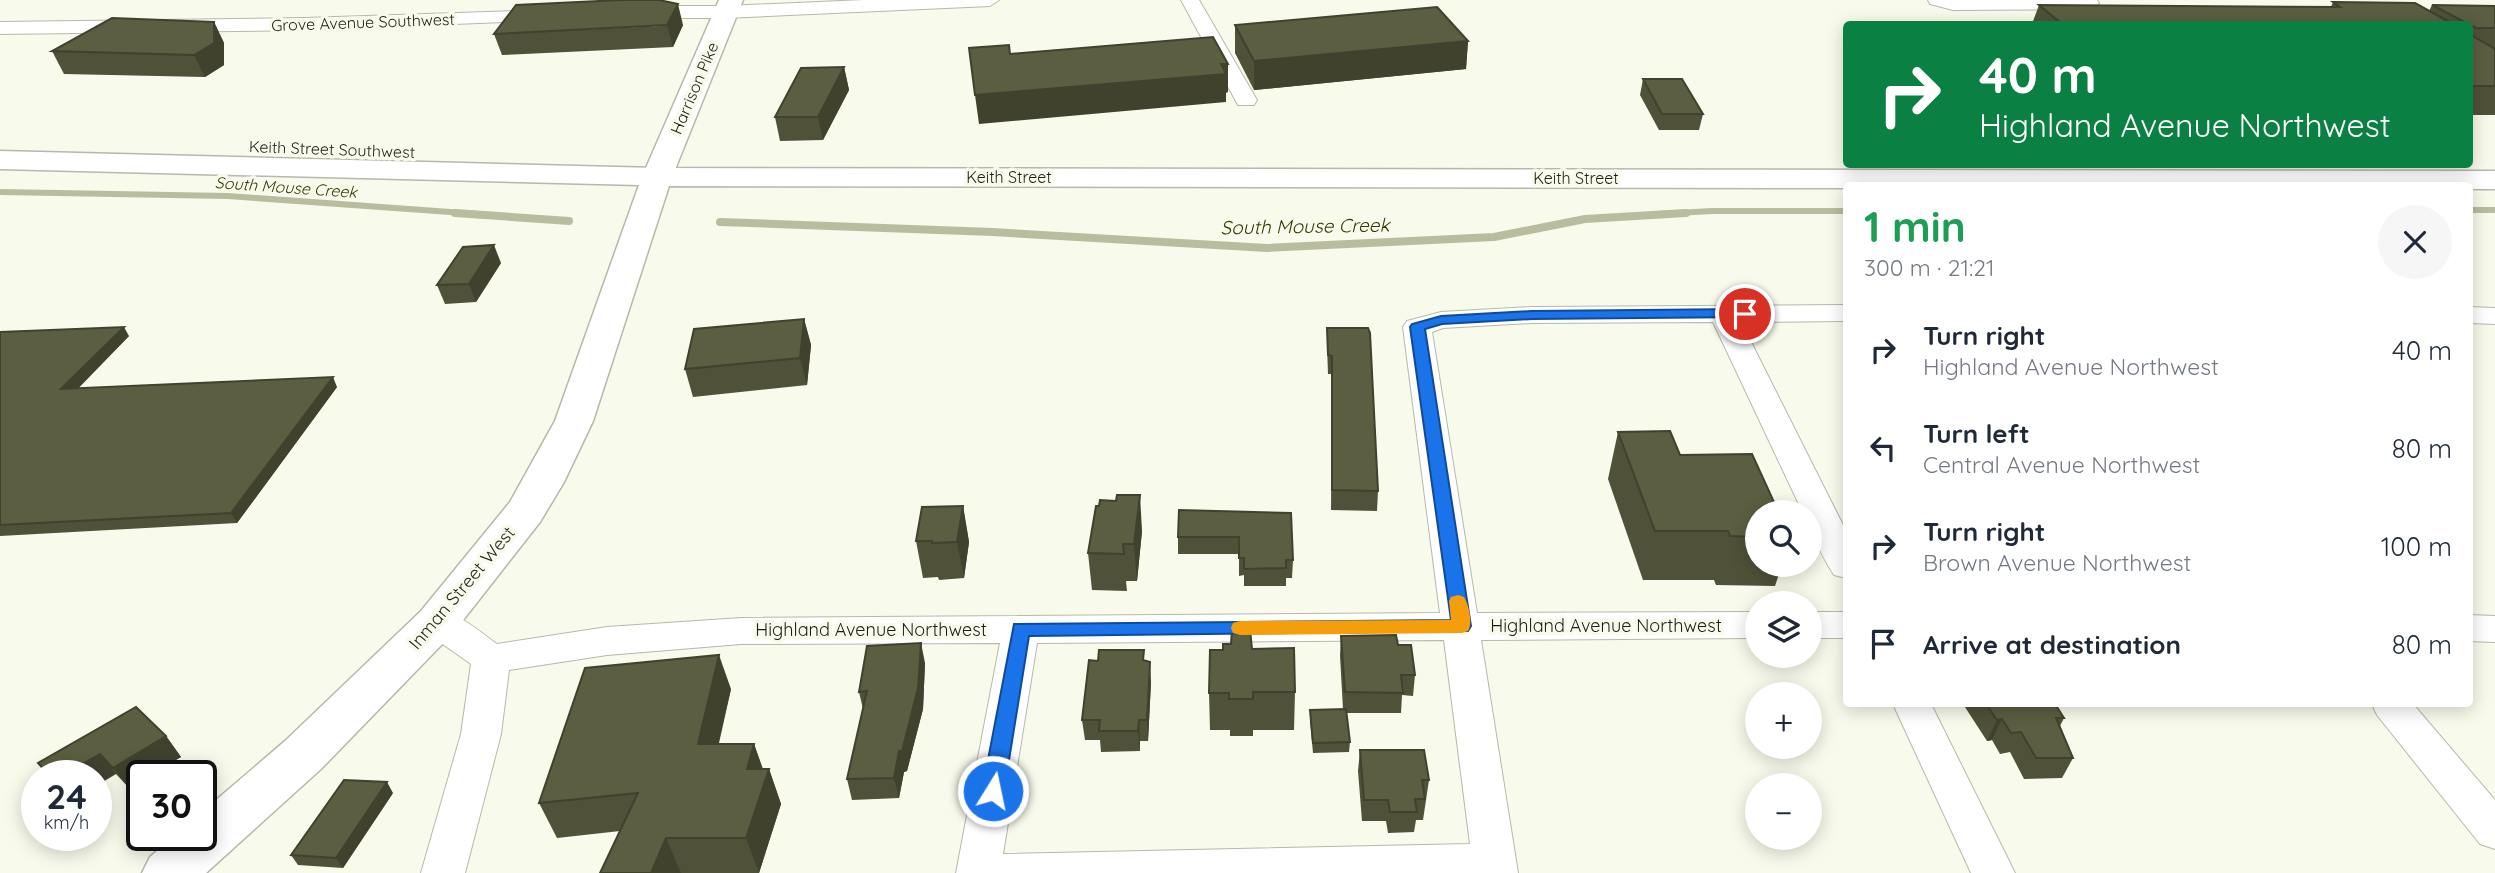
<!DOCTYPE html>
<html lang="en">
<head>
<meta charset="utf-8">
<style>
  body { margin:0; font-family:Quicksand,sans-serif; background:#f6f6f7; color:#1f2937; height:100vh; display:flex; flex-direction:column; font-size:26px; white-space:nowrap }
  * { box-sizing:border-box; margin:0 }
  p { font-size:23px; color:#747a83 }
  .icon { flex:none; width:38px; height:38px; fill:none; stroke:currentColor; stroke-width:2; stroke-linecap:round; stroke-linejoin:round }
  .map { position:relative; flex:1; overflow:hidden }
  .panel { position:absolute; left:1843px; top:182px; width:630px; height:525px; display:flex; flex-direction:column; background:#fff; border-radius:7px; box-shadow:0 4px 18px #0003 }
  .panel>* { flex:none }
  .top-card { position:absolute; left:1843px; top:21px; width:630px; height:147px; border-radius:7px; box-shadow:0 4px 18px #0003; background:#0b8043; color:#fff; overflow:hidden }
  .tools { position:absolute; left:1745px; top:500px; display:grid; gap:14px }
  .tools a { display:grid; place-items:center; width:77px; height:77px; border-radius:50%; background:#fff; box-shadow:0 4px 18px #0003; font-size:35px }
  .speed { position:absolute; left:21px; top:760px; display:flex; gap:14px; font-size:35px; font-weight:700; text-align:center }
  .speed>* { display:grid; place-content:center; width:91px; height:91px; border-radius:50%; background:#fff; box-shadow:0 4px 18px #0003; line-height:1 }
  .speed small { font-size:18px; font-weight:400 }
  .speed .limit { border:4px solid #111; border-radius:10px; background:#fff; color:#111 }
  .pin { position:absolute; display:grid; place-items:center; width:60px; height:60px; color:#fff; margin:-30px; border:4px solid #fff; border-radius:50%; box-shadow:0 2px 7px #0007 }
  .me { position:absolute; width:77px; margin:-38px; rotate:10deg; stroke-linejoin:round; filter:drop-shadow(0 0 5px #0008) }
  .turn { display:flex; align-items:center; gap:24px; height:147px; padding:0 21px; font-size:32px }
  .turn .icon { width:91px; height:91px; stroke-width:2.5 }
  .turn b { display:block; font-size:49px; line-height:60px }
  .round { display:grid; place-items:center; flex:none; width:74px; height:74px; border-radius:37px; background:#f6f6f7 }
  .headline { display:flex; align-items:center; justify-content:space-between; height:119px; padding:0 21px }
  h1 { font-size:42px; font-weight:700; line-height:52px; color:#1e9e55 }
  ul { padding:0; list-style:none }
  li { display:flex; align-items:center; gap:21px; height:98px; padding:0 21px }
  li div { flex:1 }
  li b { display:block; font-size:26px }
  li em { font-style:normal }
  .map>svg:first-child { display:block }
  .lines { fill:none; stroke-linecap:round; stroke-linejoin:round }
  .stream-far1 { stroke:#babd9d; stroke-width:6 }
  .stream { stroke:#babd9d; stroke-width:8 }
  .minor-casing { stroke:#b7b8aa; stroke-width:2 }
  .secondary-casing { stroke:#b7b8aa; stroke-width:3 }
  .primary-casing { stroke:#b7b8aa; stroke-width:3 }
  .minor { fill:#fff; fill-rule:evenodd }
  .secondary { fill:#fff; fill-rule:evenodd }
  .primary { fill:#fff; fill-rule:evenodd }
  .wall { fill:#4f5138 }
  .shaded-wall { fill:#40422e }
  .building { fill:#5c5e41; stroke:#40422e; stroke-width:2 }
  .route { fill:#1a73e8; stroke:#114b97; stroke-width:2 }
  .slow { fill:#f59e0b }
  .labels { text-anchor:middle; stroke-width:7; stroke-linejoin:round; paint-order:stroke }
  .far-street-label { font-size:16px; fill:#1f1f1a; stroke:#f8faeb }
  .far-water-label { font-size:16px; font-style:italic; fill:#383900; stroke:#f8faeb }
  .street-label { font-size:18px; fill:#1f1f1a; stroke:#f8faeb }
  .water-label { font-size:19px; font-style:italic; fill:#383900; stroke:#f8faeb }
</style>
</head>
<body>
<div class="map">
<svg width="2495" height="873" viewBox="0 0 2495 873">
  <rect width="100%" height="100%" fill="#f8faeb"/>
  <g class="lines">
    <g class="stream-far1">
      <path d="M0,192l228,4 250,18"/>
      <path d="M2469,210h26"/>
      <path d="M1659,214l53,-3h134"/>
    </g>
    <g class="stream">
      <path d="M455,213l114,8"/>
      <path d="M720,222l272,10 275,16 227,-11 91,-18 101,-6"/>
    </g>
    <defs>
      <g id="minor">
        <path d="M864,0h135l-9,6 -265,12h-87l-10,-6 10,-6h87z"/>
        <path d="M1181,0h18l58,100 -3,5h-16z"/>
        <path d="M1928,0h169l2,3 -9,6 -137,1 -23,-6z"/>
        <path d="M548,10l7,2 3,4 -3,4 -250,10 -305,4v-12l305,-4z"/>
        <path d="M1846,305v16l-105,1 105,209v47l-12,-3c-12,-19 -24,-41 -24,-62h-7l-90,-191 -181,1 -89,5 -11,4 45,281 280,-1v26l-276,2 37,233h-562l44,-230 -259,1 -134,11 -98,15 -8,64 -36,139h-44l40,-139 10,-70 -47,-33 -5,-9 5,-9c27,-9 51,16 73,31l110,-17 134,-9 699,-5 -37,-286 4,-6 34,-9 91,-5zM1444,640l26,204 -467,10 34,-211z"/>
        <path d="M2469,307l26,1v16l-26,-1z"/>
        <rect x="1810" y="612" width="36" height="26"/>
        <path d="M2469,615l26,1v26l-26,-1z"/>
        <path d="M1893,704h38l84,169h-44z"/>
        <path d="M2372,704h41l82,96v49l-15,-5 -103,-129z"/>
      </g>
      <path id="secondary" d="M719,0h24l-71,177 -5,6 -10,3 -10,-3 -5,-6z"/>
      <path id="primary" d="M0,151l657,17 1838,3v18h-26v-3h-623v2l-1177,-2 -76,235 -29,61 -24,40 -87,111 -132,136 -115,104h-64l8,-16 25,-22h26v-22l84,-72 136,-130 89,-109 45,-81 84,-236 -639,-16z"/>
    </defs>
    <use href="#minor" class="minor-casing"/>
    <use href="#secondary" class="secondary-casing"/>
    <use href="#primary" class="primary-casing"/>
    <use href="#minor" class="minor"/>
    <use href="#secondary" class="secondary"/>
    <use href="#primary" class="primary"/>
  </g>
  <g class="wall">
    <path d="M2333,2l96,9 3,-6 63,1v109h-26v-91h-437l7,-19 292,2z"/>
    <path d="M214,22l10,21v22l-19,12 -141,-3 -12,-23z"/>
    <path d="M683,25l-10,22 -171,8 -8,-21z"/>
    <path d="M1235,25l233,16 -2,28 -212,21 -19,-37z"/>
    <path d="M844,67l5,23 -26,50 -43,1 -5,-24z"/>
    <path d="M1643,79l60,35 -4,16h-40l-19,-35z"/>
    <path d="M501,263l-25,39 -31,2 -8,-19z"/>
    <path d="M804,319l7,26 -4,40 -114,12 -8,-28z"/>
    <path d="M1327,328l51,163 -1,20 -46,-1 1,-136h-4l-1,-28z"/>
    <path d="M0,332l129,4 -51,52 259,-1 -100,136 -237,13z"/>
    <path d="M1618,432l62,23 77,58v52h25l-7,21 -59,-1 -2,-5h-71l-35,-101z"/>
    <path d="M963,506l6,36 -5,36 -25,2 -1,-3 -15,1 -7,-37z"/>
    <path d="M1179,510l114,50 -1,18h-6v8h-42v-11l-5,1v-22h-61v-17z"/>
    <path d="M1142,531l-5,50h-11l1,10 -35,-1 -4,-37z"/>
    <path d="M1341,636l57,9 17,30 -2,21 -11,-1 -1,18h-55l4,29 -1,10 -36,1 -3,-33v-10l33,-1 -3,-53z"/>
    <path d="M1252,649l43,43 -1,38h-41v6h-23v-6h-20l-1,-37z"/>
    <path d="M1144,660l7,22 -3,59h-8v10l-39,1 -1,-12h-15l-3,-20z"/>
    <path d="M925,663l-2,46 -16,62 -3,1 -5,26 -47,2 -5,-21 16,-70 -4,-17z"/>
    <path d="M731,689l-13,55h36l9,25h6l12,35 -22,69h-159l20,-42 -63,7 -18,-35z"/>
    <path d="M1963,704h92l9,14 -4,8 13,32 -11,20 -38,1 -14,-27 -10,2 -8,-14 -5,1z"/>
    <path d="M166,736l15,21 -31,18h-8v5l-13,8 -13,-14 -68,1 -10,-12z"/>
    <path d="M1360,750l69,30 -6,40h-7l-2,12 -26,1 -2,-12h-24l-4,-50z"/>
    <path d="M393,793l-50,75 -45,-3 -7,-10z"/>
  </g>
  <g class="shaded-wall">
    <path d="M678,4l5,21 -10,22 -6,-22z"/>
    <path d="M214,22l10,21v22l-19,12 -11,-22z"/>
    <path d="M1468,41l-2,28 -212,21v-29z"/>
    <path d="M1228,64v28l-2,1v9l-247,22 -4,-29z"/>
    <path d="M844,67l5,23 -26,50 -5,-23z"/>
    <path d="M494,245l7,18 -25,39 -7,-18z"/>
    <path d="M804,319l7,26 -4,40 -7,-27z"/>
    <path d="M124,327l5,9 -61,63 -7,-10z"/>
    <path d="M333,377l4,10 -100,136 -6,-10z"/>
    <path d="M1140,495l2,36 -5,50 -3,-37z"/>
    <path d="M963,506l6,36 -5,36 -7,-36z"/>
    <path d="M921,643l4,20 -2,46 -16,62 -3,1 -5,26 -5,-20z"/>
    <path d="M719,655l12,34 -20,90 -13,-35z"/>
    <path d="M1150,662l1,20 -3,59 -1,-21z"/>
    <path d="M2002,719l-10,21 -5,1 10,-21z"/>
    <path d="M1139,720l1,21v10l-2,-20z"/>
    <path d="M166,736l15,21 -31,18h-8v5l-13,8 -16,-20z"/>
    <path d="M754,744l12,35 3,-10 12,35 -22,69 -13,-35 1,-69z"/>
    <path d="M100,754l16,20 -20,12v-11h-33z"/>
    <path d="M387,782l6,11 -50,75 -7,-10z"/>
    <path d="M666,838l15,35h-30z"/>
  </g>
  <g class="building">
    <path d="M620,0h39l19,4 -11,21 -173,9 22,-29z"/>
    <path d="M2333,2l82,1 38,21h-391l-23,-19 301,2z"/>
    <path d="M2432,5l63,1v22h-19z"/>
    <path d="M1437,7l31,34 -214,20 -19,-36z"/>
    <path d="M112,18l102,4v21l-20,12 -142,-4z"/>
    <path d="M2469,34l26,15v37h-26z"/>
    <path d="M1213,37l15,27h-7l5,10 -251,21 -6,-47 40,-3 1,9z"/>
    <path d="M844,67l-26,50h-43l26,-49z"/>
    <path d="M1643,79h39l21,35h-41z"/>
    <path d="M494,245l-25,39 -32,1 26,-38z"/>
    <path d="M804,319l-4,39 -115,11 9,-40z"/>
    <path d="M124,327l-63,62 272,-12 -102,136 -231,12v-193z"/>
    <path d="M1327,328h41l2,5 8,158 -46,-1v-134l-4,-1z"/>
    <path d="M1670,431l10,24 72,-1 27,59h-22v24l-27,-1 -2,-5h-73l-37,-99z"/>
    <path d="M1117,495h23l-6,49h-11l1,10 -36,-1 8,-47h3l1,-6 16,1z"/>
    <path d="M963,506l-6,36 -25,1v-2h-16l6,-34z"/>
    <path d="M1179,510l112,3 2,47h-7v8l-42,1v-11h-5v-21h-61z"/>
    <path d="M1250,629l2,20 42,-1 1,44h-42v7h-24v-6h-20l1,-43h13v-6h8l1,-14z"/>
    <path d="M1396,635l2,10h13l4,30h-14l2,18 -58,-1 -4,-56z"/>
    <path d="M921,643l-3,45 -16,63h-3l-5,27 -47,1 20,-88 -8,1 8,-46z"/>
    <path d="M1099,650h45l-1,10 7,2 -3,58h-8l-1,11h-39l1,-11h-18l7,-60 9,1z"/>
    <path d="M719,655l-21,89h56l-7,25h22l-23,69h-80l-15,35h-51l38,-80 -99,10 46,-135z"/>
    <path d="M1986,704h69l9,14h-8l17,40h-37l-15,-26 -10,1 -9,-14 -5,1z"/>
    <path d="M136,707l30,29 -53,32 -13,-14 -37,21h-14l-11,-12z"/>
    <path d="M1346,709l4,33 -37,1 -3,-33z"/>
    <path d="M1360,750h64l5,30h-7l3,19h-10l2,13h-27l-2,-12h-24z"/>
    <path d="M344,780l43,2 -51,76 -45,-3z"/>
  </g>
  <path class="route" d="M1745,309l5,2v6l-218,2 -90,5 -17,5 46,297 -3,5 -439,5 -25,155 -4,6 -7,2 -8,-2 -3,-6 32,-167 437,-4 -41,-293 2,-3 29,-8 91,-5z"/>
  <path class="slow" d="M1458,595l6,2c5,8 9,26 4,34l-6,2 -222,2 -7,-2 -2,-5 2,-5 7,-2 211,-1 -2,-19 2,-4z"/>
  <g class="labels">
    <g class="far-street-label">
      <text transform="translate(363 22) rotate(-2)" y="6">Grove Avenue Southwest</text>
      <text transform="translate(694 88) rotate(-67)" y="6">Harrison Pike</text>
      <text transform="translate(332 149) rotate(2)" y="6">Keith Street Southwest</text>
      <text x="1009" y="183">Keith Street</text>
      <text x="1576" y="184">Keith Street</text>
    </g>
    <g class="far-water-label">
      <text transform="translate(286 187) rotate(4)" y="6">South Mouse Creek</text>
    </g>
    <g class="street-label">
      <text transform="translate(462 588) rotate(-50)" y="6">Inman Street West</text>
      <text x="1606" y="632">Highland Avenue Northwest</text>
      <text x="871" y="636">Highland Avenue Northwest</text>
    </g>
    <g class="water-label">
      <text transform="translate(1305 226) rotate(-1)" y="7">South Mouse Creek</text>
    </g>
  </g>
</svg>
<div class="tools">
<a><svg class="icon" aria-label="search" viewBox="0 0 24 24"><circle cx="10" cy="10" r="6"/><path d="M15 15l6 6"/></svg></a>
<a><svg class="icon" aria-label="layers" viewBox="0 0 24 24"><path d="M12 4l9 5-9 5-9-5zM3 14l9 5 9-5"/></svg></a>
<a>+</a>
<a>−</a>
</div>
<div class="speed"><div>24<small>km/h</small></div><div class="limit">30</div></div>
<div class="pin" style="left:1745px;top:314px;background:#d93025"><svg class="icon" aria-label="arrive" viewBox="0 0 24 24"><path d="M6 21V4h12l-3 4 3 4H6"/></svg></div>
<svg class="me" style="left:993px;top:791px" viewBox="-20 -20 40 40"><circle r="17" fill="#1a73e8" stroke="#fff" stroke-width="3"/><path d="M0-11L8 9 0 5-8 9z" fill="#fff"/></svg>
<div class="top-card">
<div class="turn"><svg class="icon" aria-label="right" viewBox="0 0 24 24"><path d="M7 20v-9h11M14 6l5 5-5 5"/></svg><div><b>40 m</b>Highland Avenue Northwest</div></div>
</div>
<section class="panel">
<div class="headline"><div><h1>1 min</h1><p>300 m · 21:21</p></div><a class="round"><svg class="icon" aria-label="close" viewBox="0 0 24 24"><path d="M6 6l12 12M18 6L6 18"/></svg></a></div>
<ul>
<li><svg class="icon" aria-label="right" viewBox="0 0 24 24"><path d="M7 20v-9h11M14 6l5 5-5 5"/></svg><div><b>Turn right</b><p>Highland Avenue Northwest</p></div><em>40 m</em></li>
<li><svg class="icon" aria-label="left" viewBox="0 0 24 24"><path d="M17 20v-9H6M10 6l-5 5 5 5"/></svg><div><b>Turn left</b><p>Central Avenue Northwest</p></div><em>80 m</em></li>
<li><svg class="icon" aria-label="right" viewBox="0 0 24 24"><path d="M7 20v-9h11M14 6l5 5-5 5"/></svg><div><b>Turn right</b><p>Brown Avenue Northwest</p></div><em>100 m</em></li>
<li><svg class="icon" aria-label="arrive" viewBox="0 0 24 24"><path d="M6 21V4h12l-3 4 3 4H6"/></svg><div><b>Arrive at destination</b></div><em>80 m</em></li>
</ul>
</section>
</div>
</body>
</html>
